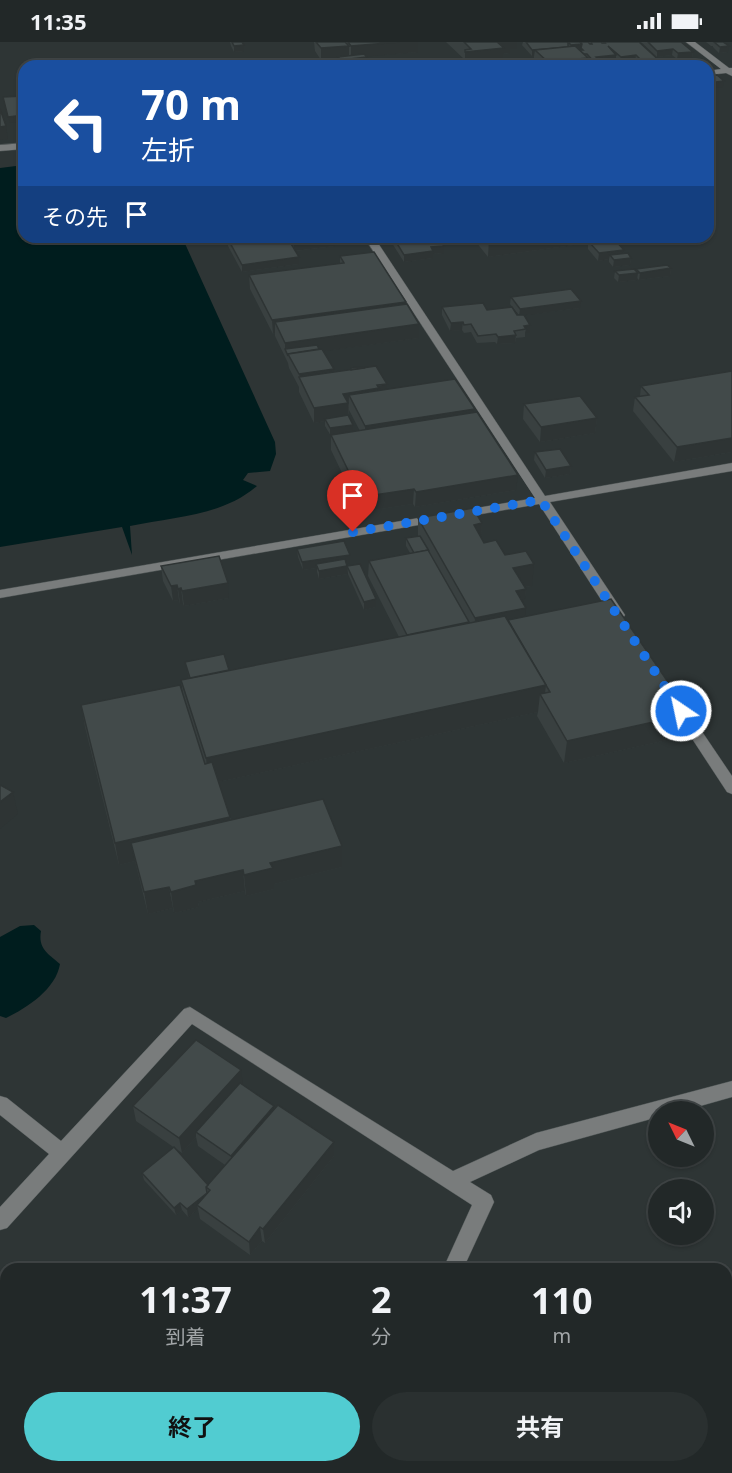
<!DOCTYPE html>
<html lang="ja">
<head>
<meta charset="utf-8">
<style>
  body { margin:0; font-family:"Noto Sans","Noto Sans JP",sans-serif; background:#2a3030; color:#f1f3f6; height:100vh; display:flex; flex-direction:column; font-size:22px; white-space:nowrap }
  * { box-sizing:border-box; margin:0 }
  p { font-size:20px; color:#a2a6a8 }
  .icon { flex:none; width:33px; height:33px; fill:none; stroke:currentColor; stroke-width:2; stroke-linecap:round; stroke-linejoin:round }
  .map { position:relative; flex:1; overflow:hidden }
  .details { position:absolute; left:0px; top:1221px; width:732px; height:210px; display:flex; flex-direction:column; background:#222828; border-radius:18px 18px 0 0; box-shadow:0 2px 4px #0004,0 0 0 2px #3f4445 }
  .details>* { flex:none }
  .top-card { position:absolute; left:18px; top:18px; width:696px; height:183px; border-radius:18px; box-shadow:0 2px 4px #0004,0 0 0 2px #3f4445; background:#1a4fa0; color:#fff; overflow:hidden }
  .needle { width:39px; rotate:313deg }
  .fabs { position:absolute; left:648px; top:1059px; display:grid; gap:12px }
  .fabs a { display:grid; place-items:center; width:66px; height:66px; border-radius:50%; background:#222828; box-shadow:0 2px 4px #0004,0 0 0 2px #3f4445; font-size:30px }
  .pin { position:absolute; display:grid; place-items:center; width:51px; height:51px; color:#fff; margin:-62px -26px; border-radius:50% 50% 50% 0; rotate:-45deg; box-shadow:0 0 6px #0007 }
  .pin .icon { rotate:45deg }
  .me { position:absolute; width:66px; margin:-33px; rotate:326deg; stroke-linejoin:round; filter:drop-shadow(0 0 4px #0008) }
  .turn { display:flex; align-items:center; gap:21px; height:126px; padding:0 24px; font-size:27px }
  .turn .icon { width:78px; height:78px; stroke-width:2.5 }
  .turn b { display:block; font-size:42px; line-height:51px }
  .then { display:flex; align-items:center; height:57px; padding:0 24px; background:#0003; gap:12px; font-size:22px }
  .eta { display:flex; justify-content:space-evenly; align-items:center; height:102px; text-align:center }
  .eta b { font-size:36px; font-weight:700; line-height:42px }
  .cta { display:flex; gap:12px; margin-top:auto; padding:12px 24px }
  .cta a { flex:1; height:69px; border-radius:36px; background:#51ccd1; color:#111; font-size:24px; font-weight:700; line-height:69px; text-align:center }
  .cta a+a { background:#2a3030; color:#f1f3f6 }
  .status { display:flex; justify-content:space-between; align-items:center; height:42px; padding:0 30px; background:#222828; direction:ltr }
  .status svg { height:16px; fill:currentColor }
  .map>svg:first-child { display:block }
  .water { fill:#001d1e }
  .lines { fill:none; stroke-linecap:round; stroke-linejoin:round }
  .minor-casing { stroke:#4b5252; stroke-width:1 }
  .minor { fill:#797c7c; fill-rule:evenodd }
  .wall { fill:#394040; fill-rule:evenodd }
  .shaded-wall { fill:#2e3434 }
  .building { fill:#424a4a; stroke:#2e3434; stroke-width:1.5 }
  .route { stroke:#1a73e8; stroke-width:10; stroke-dasharray:0 18 }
</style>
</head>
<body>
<div class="status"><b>11:35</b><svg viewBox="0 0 49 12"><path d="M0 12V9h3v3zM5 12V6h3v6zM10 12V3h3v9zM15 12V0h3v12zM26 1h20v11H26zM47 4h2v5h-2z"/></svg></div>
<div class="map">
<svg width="732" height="1431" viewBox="0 0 732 1431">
  <rect width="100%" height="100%" fill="#2e3535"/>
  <g class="water">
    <path d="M24,123v72h158l93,205 1,12 -6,17 -22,2 -5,7 14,6c-34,30 -84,31 -127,40l2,29 -10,-28 -122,20v-379z"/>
    <path d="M34,883l7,6c-3,17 6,22 19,33 -4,25 -33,44 -54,54l-6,-2v-79l20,-11z"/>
  </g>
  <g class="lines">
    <defs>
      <g id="minor">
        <path d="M686,0h9l34,26h3v8l-6,-3 -18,2v-4l13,-2z"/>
        <path d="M24,101v6l-24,2v-6z"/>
        <path d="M364,195h10l171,259 187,-33v8l-182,31 75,113 -2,3h-10l-74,-114 -539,94v-8l535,-92z"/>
        <path d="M677,658l5,2 50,74v18l-5,-2 -57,-87z"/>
        <path d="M190,965l263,164 83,-38 196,-52v16l-53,15h-21v5l-119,33 -69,32 21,13 3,7 -31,67h-20l29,-64 -280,-181 -185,204 -7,2v-23l49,-53 -49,-39v-19l7,2 54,43 123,-132z"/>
      </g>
    </defs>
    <use href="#minor" class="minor-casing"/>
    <use href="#minor" class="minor"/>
  </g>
  <g class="wall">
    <path d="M230,0h12l2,3v6l-10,1 -3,-6z"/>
    <path d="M314,0h104v10l-52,4 1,7 -26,3 -3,-3v-5l-17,2 -6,-9z"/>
    <path d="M446,0h71v7h-7v4l-7,1v10l-20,2h-19v-7z"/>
    <path d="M523,0h116l24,22v2h-23l-5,-4 -15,1 -4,-4v2l-7,1 3,4h-20l-4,-4v4h-50l-4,-4v-6h-2l-10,-11z"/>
    <path d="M641,0h40l12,10 -1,6 -15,1 -5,-4 -15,2z"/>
    <path d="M706,0h17l5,10 -9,1 -6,-6v-1h-2z"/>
    <path d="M228,195h59v1v-1h48v9l-40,5 4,6v7l-57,8 -14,-26v-7h1z"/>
    <path d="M390,195h48l6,9v7l-11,1v4l-29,4 -14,-22z"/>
    <path d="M472,195h158l-16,3 10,13 7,5 -1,7 -17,2 -4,-5v-3l-11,2 -10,-12v-6l-100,14z"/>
    <path d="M340,214l66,46v2l13,34 -96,13 11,21 17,-2v-2h13l23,16v6l88,19v3l41,78 -101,17 -2,-3 -52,8 -30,-62v-14l-6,-10v-5l-11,2 -15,-31v-5l-10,-19 -1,-5 -13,-27v-3l-2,1 -23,-45 -1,-14 91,-11zM349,365v3l11,21 -7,1v-7l-5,-8z"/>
    <path d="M671,226l-1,8 -31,4 -2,-2v2l-19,2 -4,-4 1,-7h21v-2z"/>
    <path d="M511,255l69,11 -56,7 6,10v8h-5v4l-9,1 -1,5 -18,1 -2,-2 -18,1 -6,-11 -7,1 -2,-3 -12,1 -8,-16v-8l45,3 32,5 -9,-11z"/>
    <path d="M732,329v81l-58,10 -41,-51 2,-14 5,-1 1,-10z"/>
    <path d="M524,362l73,14 -2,15 -55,9 -17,-23z"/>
    <path d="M535,410l36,14 -1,8 -25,4 -11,-18z"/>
    <path d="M418,476l64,5 -1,14 3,6 21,12 27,31 -7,1 1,2 -2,16 1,11 165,98 -5,22 -121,27 -27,-47 1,-4 -320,70 13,38 111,47 -68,17v5l-28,7 -1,-5 -47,11 1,5 -25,6 -1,-5 -25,6 -13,-53 -16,4 -34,-138 -4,-22 102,-10 -2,-15 8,-2 -4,-16 45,8 169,-33 -31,-61 1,-15 41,-8 -4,-7v-8l12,-2z"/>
    <path d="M297,507l53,14h-4l1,3 1,8 -29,5 -2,-7v-4l-14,2 -5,-13z"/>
    <path d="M161,524l68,32 -45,8 -1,-2h-3l-1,-4 -6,1 -10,-20z"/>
    <path d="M347,524l29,41 -12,3 -16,-36z"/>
    <path d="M243,1043l32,23 59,34v14l-69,87 -3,-2 -12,14 -50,-36 -2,-10 -10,8 -6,-7 -6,5 -32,-35 -2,-7 66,12 17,-20 -27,-19 -2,-9 -14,16 -46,-32 -3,-15z"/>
  </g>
  <g class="shaded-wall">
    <path d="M399,0h19v10l-67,6v-12z"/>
    <path d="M494,0h23v7h-7v4l-7,1v10l-20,2h-18v-14z"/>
    <path d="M582,2l-1,10 -11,2 1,-11z"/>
    <path d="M244,3v6l-10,1v-6z"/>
    <path d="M349,4v12l-11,-1v1l-17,2v-12z"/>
    <path d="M729,4l-1,6 -9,1 1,-6z"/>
    <path d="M673,7l-1,6 -15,2v-6z"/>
    <path d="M532,8l35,3 -32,-3 -1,6h-2z"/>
    <path d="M693,10l-1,6 -15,1 1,-6z"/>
    <path d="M616,13v6l-18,2 -2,-6z"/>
    <path d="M636,13l-1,7 -15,1 1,-6z"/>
    <path d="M367,15v6l-26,3v-6z"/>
    <path d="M588,16v8h-40v-4z"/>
    <path d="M724,39l-1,6 -15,2v-6z"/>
    <path d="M24,73v7l-14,1 -2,-6z"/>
    <path d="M6,84l2,13 -8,1v-13z"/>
    <path d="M299,195h36v9l-41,5 -1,-13z"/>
    <path d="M498,195h132l-142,20 1,-19z"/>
    <path d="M444,204v7l-11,1v4l-29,4v-7l27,-8z"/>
    <path d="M624,208l-1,7 -13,-2 -1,4 -11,2 1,-8z"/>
    <path d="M299,215v7l-57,8v-7z"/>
    <path d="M631,216l-1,7 -17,2 1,-7z"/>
    <path d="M671,226l-1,8 -31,4 1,-7z"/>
    <path d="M638,231l-1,7 -19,2 1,-7z"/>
    <path d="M581,259l-1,7 -61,8 1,-7z"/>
    <path d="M406,260l-1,14 -130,6v11l-2,1 -1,-14z"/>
    <path d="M463,280l-1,8 -12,1 1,-8z"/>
    <path d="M419,282v14l-130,18 -4,-7v-6z"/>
    <path d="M530,283v8h-5l1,-4 -2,-3z"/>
    <path d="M516,293l-1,8 -18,1 1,-7z"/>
    <path d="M334,327v14l-34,-4 -1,-5z"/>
    <path d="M387,342v14l-38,-3 -1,23 -23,1v2l-11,2v-15l29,-14z"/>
    <path d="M475,367l-1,15 -109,17v-15z"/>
    <path d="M597,376l-2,15 -55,9 1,-15z"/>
    <path d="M353,383v8l-23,3v-8z"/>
    <path d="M732,396v14l-58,10 3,-15z"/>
    <path d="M571,424l-1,8 -25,4 1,-8z"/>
    <path d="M518,433l-2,15 -101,17 1,-15z"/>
    <path d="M414,447l-1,15 -52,8v-15z"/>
    <path d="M482,481l-1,21 -7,-19z"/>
    <path d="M350,513v8l-32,5 -2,-4 1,4 -14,2 -1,-8z"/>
    <path d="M534,522l-2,22 -21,3 2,-21z"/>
    <path d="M347,524l1,8 -29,5v-8z"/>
    <path d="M228,541l1,15 -45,8 -2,-15z"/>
    <path d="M177,543l2,15 -6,1 -2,-15z"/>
    <path d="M181,546l2,16h-3l-2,-15z"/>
    <path d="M526,547l-2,19h2l-2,21 -50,10 1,-21 41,-27z"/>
    <path d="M376,557v8l-12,3v-8z"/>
    <path d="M546,643l-2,16 -4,-7 -2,18 -329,72 -3,-26z"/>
    <path d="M690,672l-5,22 -121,27 3,-22z"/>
    <path d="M13,750l5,22 -18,15v-27z"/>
    <path d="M230,775l2,22 -101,4 4,18 -16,4 -4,-22z"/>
    <path d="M342,804v21l-68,17v5l-28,7 -2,-21 26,-12z"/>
    <path d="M243,828l2,21 -47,11 1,5 -25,6 -3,-21 24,-11z"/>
    <path d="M169,845l4,21 -25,6 -4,-22z"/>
    <path d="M241,1028l2,15 -47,47v5l-14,16 -3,-15z"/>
    <path d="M274,1064l2,14 -43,50 -2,-14z"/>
    <path d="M334,1100v14l-69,87 -2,-14z"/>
    <path d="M207,1151l1,7 -11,5 1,4 -10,8 -1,-8z"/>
    <path d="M180,1161l2,7 -6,5 -2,-7z"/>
    <path d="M260,1185l2,14 -12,14 -1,-13z"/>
  </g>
  <g class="building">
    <path d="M232,0h10l2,3 -10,1z"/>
    <path d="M316,0h29l4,4 -28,2z"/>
    <path d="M348,0h51l-48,4z"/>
    <path d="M464,0h33l7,6 -39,4v-2l6,-1z"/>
    <path d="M526,0h41l1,1v4l-36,3z"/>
    <path d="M568,0h12l2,2 -11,1z"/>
    <path d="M580,0h8l2,2h2l-1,-2h10l1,1h3l-1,-1h35l24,22 -16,2 -11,-11 -15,2 -13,-11 8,9 -20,2 3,3h-3l-1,3 -8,-9h-3l-5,-4h4l-2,-2 1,-4z"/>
    <path d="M648,0h33l12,10 -15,1 -5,-4 -16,2z"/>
    <path d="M714,0h9l6,4 -9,1z"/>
    <path d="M575,4l13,12 -40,4 -13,-12z"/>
    <path d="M364,12l3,3 -26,3 -3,-3z"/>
    <path d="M607,17l5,6 -12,1 -4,-6z"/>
    <path d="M303,19l3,4 -26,1 -2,-3z"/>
    <path d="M717,33l7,6 -16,2v-7z"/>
    <path d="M24,54v10h-1l1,9 -16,2 -5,-20z"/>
    <path d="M0,67l6,17 -6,1z"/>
    <path d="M241,195h46l12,20 -57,8 -14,-26z"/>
    <path d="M393,195h45l6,9 -13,1 2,4 -29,4z"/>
    <path d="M613,196l11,12 -25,3 -10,-11z"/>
    <path d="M374,210l32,50 -134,18 -23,-45 95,-12 -4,-7z"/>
    <path d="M628,211l3,5 -17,2 -4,-5z"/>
    <path d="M667,223l4,3 -31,5 -4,-4z"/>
    <path d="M634,227l4,4 -19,2 -4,-4z"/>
    <path d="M571,247l10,12 -61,8 -9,-12z"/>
    <path d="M483,261l4,7 25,-3 5,8h7l6,10 -6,1 2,3 -12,2 2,4 -18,2 -2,-3 -18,2 -7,-12 -7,1 -1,-3 -12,1 -9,-16z"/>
    <path d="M407,262l12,20 -134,19 -10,-21z"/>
    <path d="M317,303l2,4 -31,5v2l-3,-7z"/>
    <path d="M322,307l12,20 -35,5 -11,-20z"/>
    <path d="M376,324l11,18 -10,1 2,3 -36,6 5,9 -34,5 -15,-31z"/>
    <path d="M363,325l1,1 -13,2v-2z"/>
    <path d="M732,329v67l-55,9 -42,-50 14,-2 -8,-9z"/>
    <path d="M455,337l20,30 -110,17 -16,-31z"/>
    <path d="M580,354l17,22 -56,9 -17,-23z"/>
    <path d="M477,370l41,63 -102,17 -2,-3 -53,8 -30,-62z"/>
    <path d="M348,373l5,10 -23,3 -5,-9z"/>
    <path d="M560,407l11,17 -25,4 -11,-18z"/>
    <path d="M473,466l9,15 -8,2 10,18 12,-3 9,15 21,-4 8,13 -21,4 13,21 -10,2 10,17 -51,10 -57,-100z"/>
    <path d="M420,494l9,15 -1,-1 -14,3 -8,-15z"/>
    <path d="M344,499l6,14 -48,7 -5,-13z"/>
    <path d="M428,508l41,72 -62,13 -38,-74z"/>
    <path d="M219,514l9,27 -46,8 -1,-3 -3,1 -1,-4 -6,1 -10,-20z"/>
    <path d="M345,517l2,7 -28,5 -3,-7z"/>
    <path d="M360,522l16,35 -12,3 -17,-36z"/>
    <path d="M611,557l79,115 -123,27 -27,-47 10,-2 -42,-72z"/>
    <path d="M505,574l41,69 -340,73 -25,-78z"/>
    <path d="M224,612l5,16 -39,8 -5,-16z"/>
    <path d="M180,643l25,79 7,-2 18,55 -115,26 -34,-138z"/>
    <path d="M0,743l13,7 -13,10z"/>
    <path d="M323,757l19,47 -72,17 3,5 -29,7 -1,-5 -48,11 1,4 -25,7 -2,-5 -25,5 -13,-49z"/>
    <path d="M196,998l45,30 -62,68 -46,-32z"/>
    <path d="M240,1041l34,23 -43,50 -35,-24z"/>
    <path d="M278,1063l56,37 -71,87 -3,-2 -11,15 -52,-37 13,-15 -4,-3z"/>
    <path d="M174,1105l34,38 -2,2 1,6 -20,16 -7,-6 -6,5 -32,-35z"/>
    <path d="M477,1425h63l1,6h-64z"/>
  </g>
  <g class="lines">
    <path class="route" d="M353,490l188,-32 140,211"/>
  </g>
</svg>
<div class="fabs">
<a><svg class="needle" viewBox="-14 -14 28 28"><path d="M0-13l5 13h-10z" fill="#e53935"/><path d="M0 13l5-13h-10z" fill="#a2a6a8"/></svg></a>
<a><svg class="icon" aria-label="sound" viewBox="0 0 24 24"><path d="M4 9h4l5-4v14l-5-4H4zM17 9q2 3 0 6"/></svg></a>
</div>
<div class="pin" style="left:353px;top:490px;background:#d93025"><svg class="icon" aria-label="arrive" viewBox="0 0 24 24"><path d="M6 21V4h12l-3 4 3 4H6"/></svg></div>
<svg class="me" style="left:681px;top:669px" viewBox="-20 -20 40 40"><circle r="17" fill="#1a73e8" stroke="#fff" stroke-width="3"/><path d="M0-11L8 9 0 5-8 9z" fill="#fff"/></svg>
<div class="top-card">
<div class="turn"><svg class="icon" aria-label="left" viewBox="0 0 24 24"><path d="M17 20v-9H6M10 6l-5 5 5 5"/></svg><div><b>70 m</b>左折</div></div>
<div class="then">その先<svg class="icon" aria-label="arrive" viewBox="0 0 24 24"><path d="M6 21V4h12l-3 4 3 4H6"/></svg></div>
</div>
<section class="details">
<div class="eta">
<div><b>11:37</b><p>到着</p></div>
<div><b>2</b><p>分</p></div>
<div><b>110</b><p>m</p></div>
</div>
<div class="cta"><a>終了</a><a>共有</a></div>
</section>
</div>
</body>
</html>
